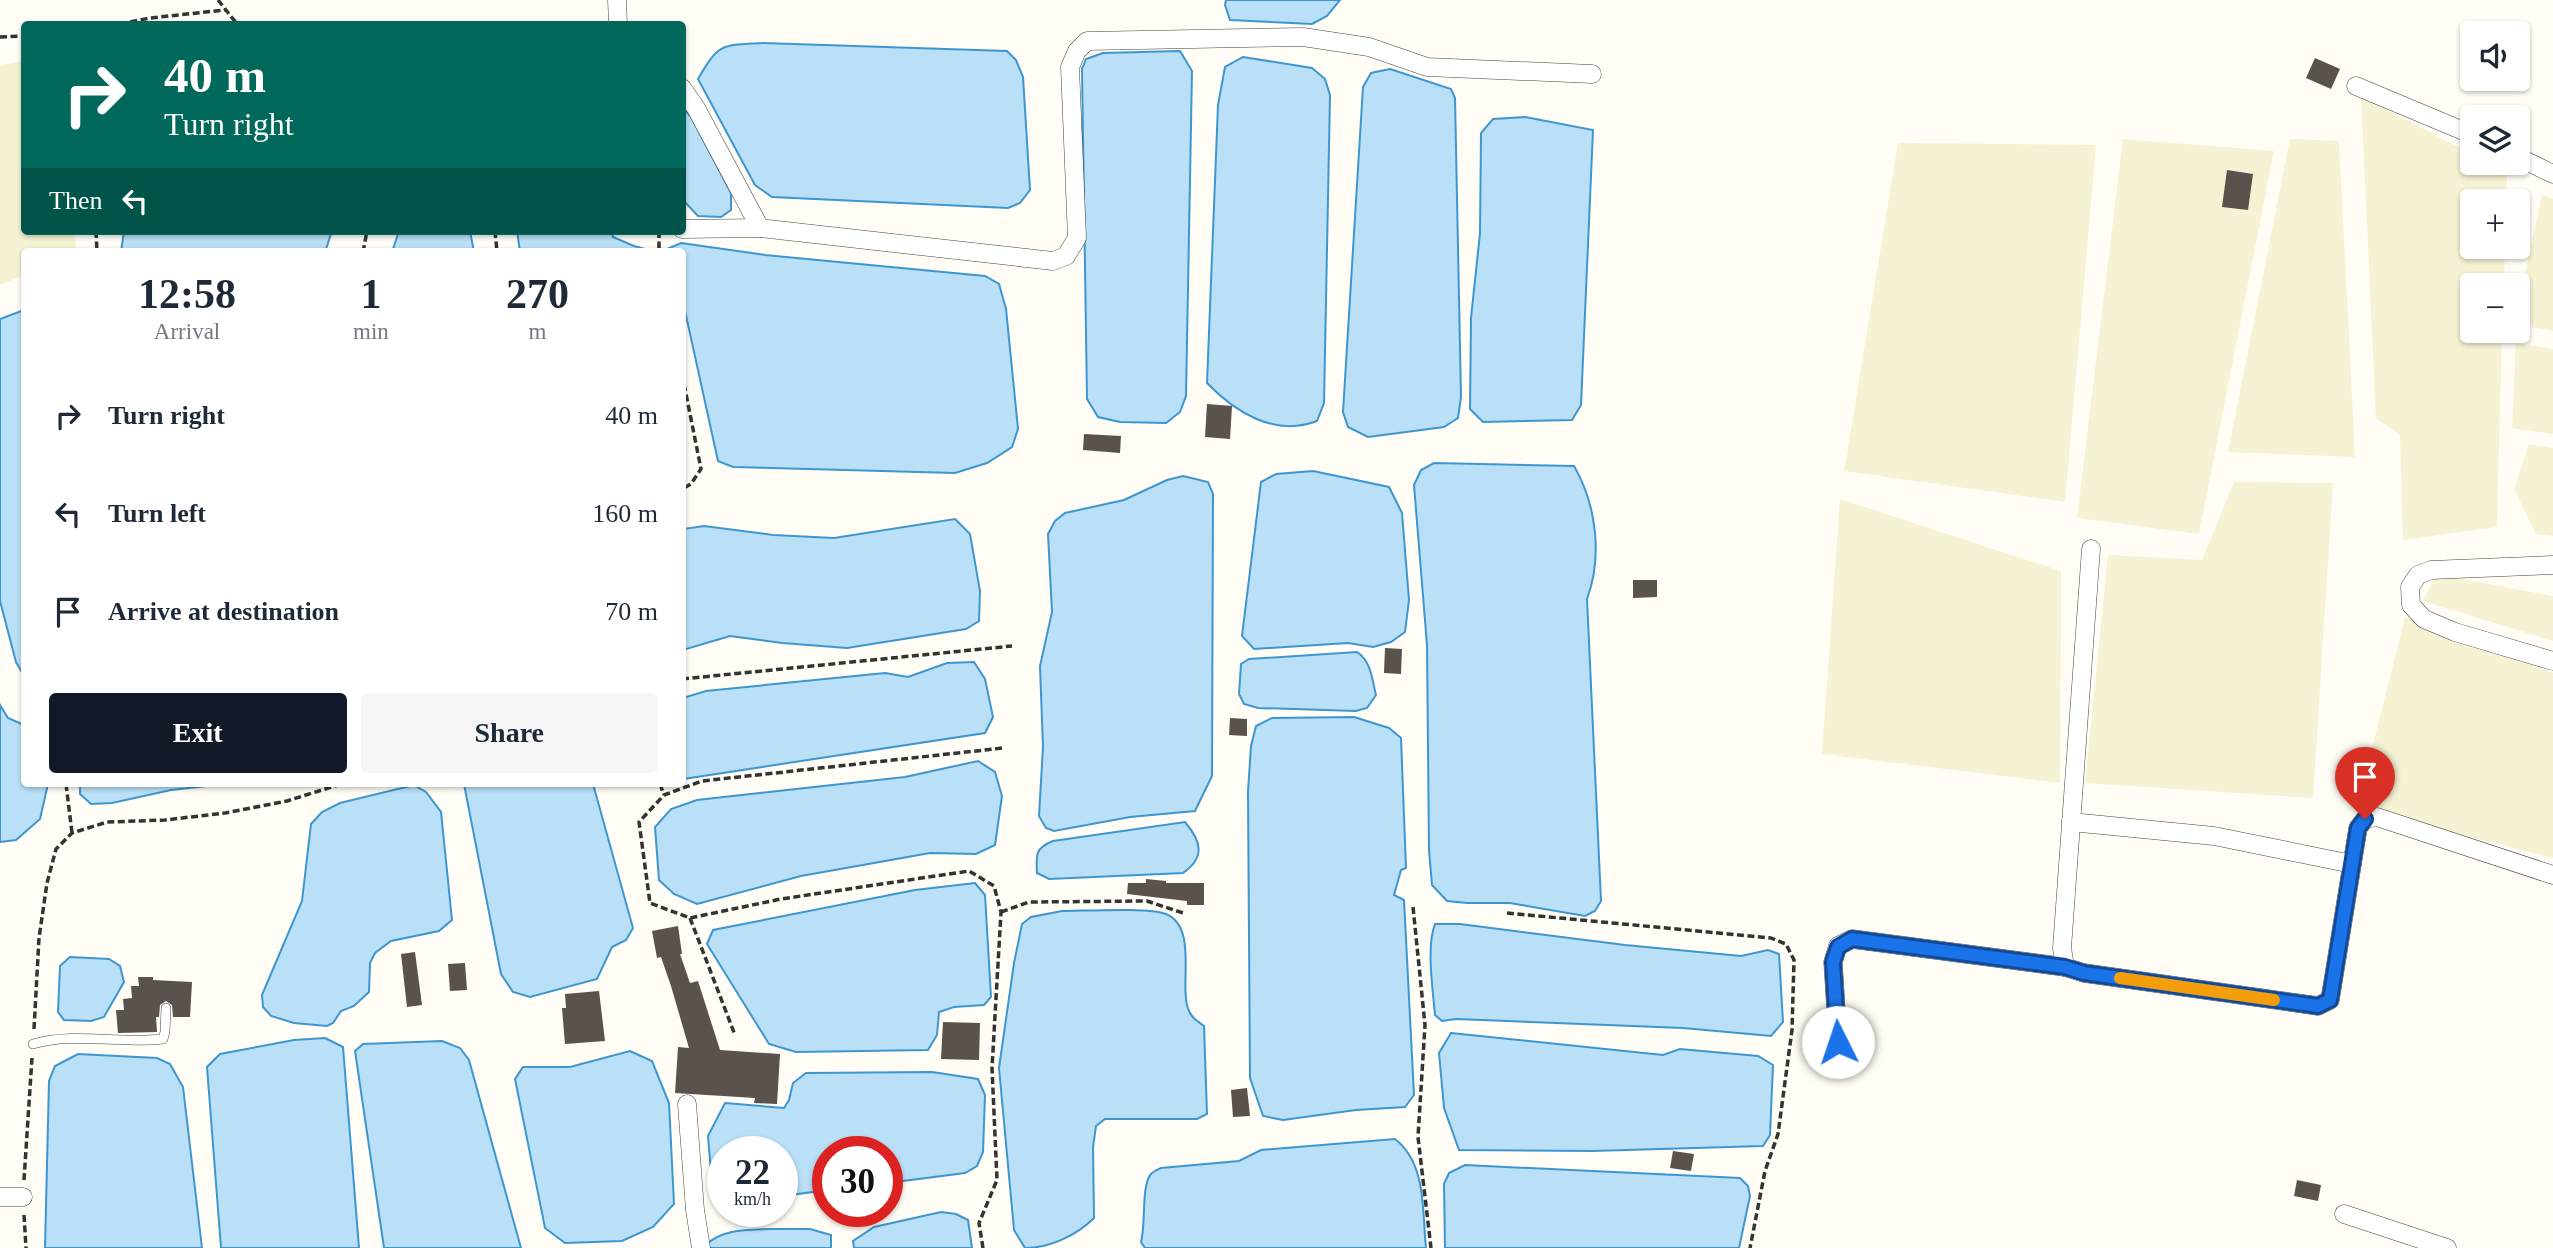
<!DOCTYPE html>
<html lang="en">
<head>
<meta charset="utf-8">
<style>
  body { margin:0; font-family:"Times New Roman",serif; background:#f6f6f7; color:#1f2937; height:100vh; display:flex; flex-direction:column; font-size:26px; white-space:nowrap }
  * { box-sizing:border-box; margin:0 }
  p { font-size:23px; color:#747a83 }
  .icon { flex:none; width:38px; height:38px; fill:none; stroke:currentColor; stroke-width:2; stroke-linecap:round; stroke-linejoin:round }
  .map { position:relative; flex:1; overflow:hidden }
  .drawer { position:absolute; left:21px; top:248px; width:665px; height:539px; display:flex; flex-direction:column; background:#fff; border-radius:7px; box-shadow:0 2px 5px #0004 }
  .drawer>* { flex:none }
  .hud { position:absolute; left:21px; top:21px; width:665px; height:214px; border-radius:7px; box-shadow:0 2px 5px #0004; background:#00695c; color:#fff; overflow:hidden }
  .fabs { position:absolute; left:2460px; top:21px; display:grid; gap:14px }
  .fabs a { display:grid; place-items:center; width:70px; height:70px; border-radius:7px; background:#fff; box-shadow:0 2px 5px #0004; font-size:35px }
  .speed { position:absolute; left:707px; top:1136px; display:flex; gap:14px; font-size:35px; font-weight:700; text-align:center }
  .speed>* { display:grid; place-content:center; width:91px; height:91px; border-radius:50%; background:#fff; box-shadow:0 2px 5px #0004; line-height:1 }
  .speed small { font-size:18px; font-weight:400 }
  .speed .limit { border:10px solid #d22; background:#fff; color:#111 }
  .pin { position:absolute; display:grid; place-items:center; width:60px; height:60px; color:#fff; margin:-72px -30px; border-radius:50% 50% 50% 0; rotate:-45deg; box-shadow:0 0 7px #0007 }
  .pin .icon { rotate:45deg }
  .me { position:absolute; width:77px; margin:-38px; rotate:356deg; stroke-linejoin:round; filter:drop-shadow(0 0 5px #0008) }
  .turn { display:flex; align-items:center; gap:24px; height:147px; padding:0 28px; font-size:32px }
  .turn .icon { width:91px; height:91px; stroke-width:2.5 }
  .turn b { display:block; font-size:49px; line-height:60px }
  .then { display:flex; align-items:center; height:66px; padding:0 28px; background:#0003; gap:14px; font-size:26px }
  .eta { display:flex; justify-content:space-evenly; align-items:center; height:119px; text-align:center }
  .eta b { font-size:42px; font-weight:800; line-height:49px }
  .primary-button { display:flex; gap:14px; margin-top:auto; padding:14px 28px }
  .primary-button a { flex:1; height:80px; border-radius:7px; background:#111827; color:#fff; font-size:28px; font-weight:800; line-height:80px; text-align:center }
  .primary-button a+a { background:#f6f6f7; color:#1f2937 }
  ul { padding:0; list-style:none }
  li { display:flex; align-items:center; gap:21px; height:98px; padding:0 28px }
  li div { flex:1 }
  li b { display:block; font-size:26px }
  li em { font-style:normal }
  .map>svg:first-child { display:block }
  .farmland { fill:#f6f3d4 }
  .water { fill:#b9e0f7; stroke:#3f96cf; stroke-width:2 }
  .building { fill:#5a524d }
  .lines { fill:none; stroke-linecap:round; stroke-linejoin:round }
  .lane-casing { stroke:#444; stroke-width:10 }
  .street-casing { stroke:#444; stroke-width:19 }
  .path { stroke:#333; stroke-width:3.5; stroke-dasharray:7 3.5; stroke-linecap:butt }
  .lane { stroke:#fff; stroke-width:9 }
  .street { stroke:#fff; stroke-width:18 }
  .route-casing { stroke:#114b97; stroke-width:18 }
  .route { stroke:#1a73e8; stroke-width:12 }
  .slow { stroke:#f59e0b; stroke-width:12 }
</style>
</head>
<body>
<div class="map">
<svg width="2553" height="1248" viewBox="0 0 2553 1248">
  <rect width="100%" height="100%" fill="#fffdf5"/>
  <g class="farmland">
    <path d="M24,61v170h51l1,21h-52v23l-24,10v-220z"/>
    <path d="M2361,96l112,59v8h14l20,11 -1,27h-33v46h32l-1,38h-31v46h29l-5,196 -94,13 -3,-105 -24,-17z"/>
    <path d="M2123,139l151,12 -75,383 -122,-16z"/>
    <path d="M2290,139l49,2 16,316 -127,-5z"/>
    <path d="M1898,143l198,2 -31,357 -221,-31z"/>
    <path d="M2542,194l11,5v132l-35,-6v-18z"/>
    <path d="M2516,343l37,6v85l-41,-6z"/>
    <path d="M2529,444l24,4v88l-17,-2 -22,-45z"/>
    <path d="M2234,482l99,1 -20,315 -228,-15 23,-228 94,5z"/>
    <path d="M1840,499l221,72 -1,212 -238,-29z"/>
    <path d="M2436,574l117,22v45l-130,-40z"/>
    <path d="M2405,617l148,56v185l-196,-50z"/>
  </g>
  <g class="water">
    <path d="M1226,0h114l-13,16 -15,8 -82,-4 -5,-15z"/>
    <path d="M763,43l244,8 9,9 7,17 7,113 -10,13 -12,5 -236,-11 -17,-12 -57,-106c21,-37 25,-34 65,-36z"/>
    <path d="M1180,51l12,20 -6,325 -6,16 -14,11 -46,-1 -22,-5 -11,-18 -5,-330 4,-10 17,-6z"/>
    <path d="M1243,57l69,11 13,11 5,16 -6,308 -7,18c-42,16 -81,-8 -110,-38l11,-278 7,-38z"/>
    <path d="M1390,69l61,20 4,9 6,299 -3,21 -14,9 -76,10 -20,-10 -5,-15 20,-325 8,-14z"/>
    <path d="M682,107l9,10 40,76v17l-10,7 -23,-1 -15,-16z"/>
    <path d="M1525,117l68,13 -12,275 -9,15 -89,2 -13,-13 1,-91 9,-85 1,-100 12,-14z"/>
    <path d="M124,231h208l-7,21h-204z"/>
    <path d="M399,231h71l4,21h-82z"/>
    <path d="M517,231h95l1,6 21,9 22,6h-136z"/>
    <path d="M681,243l84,12 220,21 14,8 7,25 12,120 -6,18 -25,16 -32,10 -222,-6 -15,-6 -35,-159 -1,-50h-22z"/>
    <path d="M24,310v366l-8,-14 -16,-61v-282z"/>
    <path d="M1434,463l140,3c22,38 29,90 13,133l14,302 -6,10 -10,5 -75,-13h-43l-20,-2 -15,-16 -3,-35 -2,-205 -13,-160 7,-15z"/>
    <path d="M1313,471l76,16 13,26 7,87 -4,32 -14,10 -18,5 -25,-4 -94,6 -12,-13 19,-154 15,-8z"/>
    <path d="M1183,476l25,6 5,12 -1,282 -17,35 -65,6 -76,14 -8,-3 -7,-12 4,-69 -3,-81 12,-54 -4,-78 7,-13 10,-8 59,-13 43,-20z"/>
    <path d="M955,519l15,15 10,57 -1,30 -13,8 -119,19 -65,-5 -52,-7 -47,14v-121l21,-3 69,9 61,3z"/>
    <path d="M1357,652c14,9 15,27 19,43l-9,13 -11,3 -98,-3 -14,-4 -5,-10 2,-30 8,-5z"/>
    <path d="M974,662l11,17 8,38 -8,16 -302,46v-81l23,-7 179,-18 23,4 39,-14z"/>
    <path d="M0,705l8,13 16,7v59h24l-8,35 -24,21 -16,2z"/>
    <path d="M1354,717l35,11 12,10 5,130 -5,2 -7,25 10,5 10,195 -9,12 -49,3 -73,10 -20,-4 -13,-38 -2,-286 3,-46 5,-20 16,-8z"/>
    <path d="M978,761l17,11 7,24 -7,49 -19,9 -46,-1 -129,23 -104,28 -23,-10 -15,-14 -4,-53 16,-18 26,-9 208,-23z"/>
    <path d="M80,784h145l-54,6 -59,13 -21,1 -11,-10z"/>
    <path d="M464,784h129l40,144 -7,12 -14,7 -15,32 -67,18 -17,-5 -12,-18z"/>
    <path d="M414,785l12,7 15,20 11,108 -13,11 -48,10 -16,12 -5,10 -1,29 -15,14 -13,5 -8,12 -6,3 -33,-3 -23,-7 -8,-9 -1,-12 40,-94 9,-77 11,-12 18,-9z"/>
    <path d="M1185,822c16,19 21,35 -2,51l-134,6 -12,-6c-1,-18 -2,-25 16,-32z"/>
    <path d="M975,883l10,12 6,102 -7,8 -30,2 -15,5 -2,23 -9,15 -132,2 -27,-8 -62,-100 6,-14 202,-40z"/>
    <path d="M1062,911c21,0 87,-4 104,3 33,14 12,73 23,97 3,7 8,10 15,15l3,88 -10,5h-92l-9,7 -3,21 1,71c-17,17 -44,30 -69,30l-11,-18 -15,-162 15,-105 8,-39 9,-7z"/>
    <path d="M1435,924h25l165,21 116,11 27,-6 11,4 4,68 -12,14 -88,-8 -227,-9 -14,2 -7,-6c-2,-25 -9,-68 0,-91z"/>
    <path d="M70,957l39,2 11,7 4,16 -20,35 -13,4 -27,-1 -6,-8 2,-46z"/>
    <path d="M1451,1033l212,22 17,-6 78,7 15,9 -3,70 -7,11 -171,5 -133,-1 -15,-42 -5,-55z"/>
    <path d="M325,1038l18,9 16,201h-138l-14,-181 13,-13 74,-14z"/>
    <path d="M442,1041l18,7 9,12 52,188h-137l-29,-197 8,-7z"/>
    <path d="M630,1051l22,10 17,42 5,101 -21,23 -31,14 -57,2 -20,-15 -30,-149 8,-12h47z"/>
    <path d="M78,1054l79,4 13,6 13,23 19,161h-157l4,-167 6,-15z"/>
    <path d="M932,1072l46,7 7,16 -2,57 -6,14 -12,7 -78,10v-31h-59v38l-46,6v-44h-59v51l-10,-7 -5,-60 17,-33 59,5 5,-8 4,-17 13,-10z"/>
    <path d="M1395,1139c32,25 27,72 31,109h-281l-4,-6c5,-17 0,-57 10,-68 1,-2 8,-5 10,-6l78,-7 22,-11z"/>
    <path d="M1465,1165l275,13 8,8 2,10 -11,52h-294l-1,-64 5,-11z"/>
    <path d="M941,1212l15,2 12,6 4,28h-118l-1,-7 21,-14z"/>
    <path d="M770,1229h40l21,6v13h-125v-3c16,-16 41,-15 64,-16z"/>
  </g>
  <g class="building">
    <path d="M2315,58l25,11 -9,20 -25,-11z"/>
    <path d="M2227,170l26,4 -5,36 -26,-3z"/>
    <path d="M1207,404l25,2 -2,33 -25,-2z"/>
    <path d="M1084,434l37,2 -1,17 -37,-3z"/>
    <path d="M1633,580h24v17l-24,1z"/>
    <path d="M1385,648l17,1 -1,25 -17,-1z"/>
    <path d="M1230,718l17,1v17l-18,-1z"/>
    <path d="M1146,879l20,2v2h38v22h-17v-4l-60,-7 1,-11h18z"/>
    <path d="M678,926l4,28h-2l10,29 8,-2 22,69 60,4 -3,50 -23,-1 1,-5 -80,-5 3,-46 11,1 -18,-62 -10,-29 -4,1 -5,-27z"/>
    <path d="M415,952l7,53 -15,2 -6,-53z"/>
    <path d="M465,963l2,27 -17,1 -2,-27z"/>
    <path d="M138,977h15v3l39,2 -2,35h-17l-1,-12 -6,-4 -6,4 -1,12h-3l1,15 -39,1 -2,-23h8l-1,-11 9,-1 -1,-12h8z"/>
    <path d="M599,991l6,50 -40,3 -3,-36h4l-1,-14z"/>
    <path d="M943,1022l37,1 -1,37 -38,-1z"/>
    <path d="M1247,1088l3,28 -17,1 -2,-27z"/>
    <path d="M1673,1151l21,3 -3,17 -21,-3z"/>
    <path d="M2297,1180l24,5 -3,16 -24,-5z"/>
  </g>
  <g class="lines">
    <defs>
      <path id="lane" d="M33,1044c41,-12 87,0 130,-5l2,-7 1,-24"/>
      <g id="street">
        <path d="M617,0l1,24"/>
        <path d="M2356,86l117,49"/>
        <path d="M682,88l14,20 64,120"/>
        <path d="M2518,157l35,17"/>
        <path d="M682,229l78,-1 293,33 13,-5 11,-18 -7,-171 7,-16 10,-10 216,-4 66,10 58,20 165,7"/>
        <path d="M2091,549l-29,399 3,19 19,6 234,33 12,-6 28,-172 7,-9 12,-2 176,58"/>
        <path d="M2553,565l-122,5 -13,5 -8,12 1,18 13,14 31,13 98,29"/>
        <path d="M2071,822l143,14 138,28"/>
        <path d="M1838,1042l-5,-80 5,-16 14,-7 213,28"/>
        <path d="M687,1104l8,106 6,38"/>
        <path d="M0,1197h23"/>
        <path d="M2344,1214l103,34"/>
      </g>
    </defs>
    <use href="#lane" class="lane-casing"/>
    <use href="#street" class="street-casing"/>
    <g class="path">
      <path d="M218,0l19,24"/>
      <path d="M120,24l30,-6 75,-8"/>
      <path d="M0,37l24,-1"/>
      <path d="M96,231l1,21"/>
      <path d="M495,231l2,21"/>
      <path d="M659,231v21"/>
      <path d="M363,252l4,-21"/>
      <path d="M682,374l19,95 -10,15 -9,5"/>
      <path d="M682,679l330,-33"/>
      <path d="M66,784l6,49"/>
      <path d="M660,784l4,11"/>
      <path d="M1413,907l12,118 -7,112 13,111"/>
      <path d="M1001,912l28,-10 118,-1 39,13"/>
      <path d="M1507,913l264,25 15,6 8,16 -2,70 -14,104 -13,37 -15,77"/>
      <path d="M690,918l45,117"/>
      <path d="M34,1029l5,-91 8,-55 9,-34 16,-16 35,-11 58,-2 60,-7 62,-12 54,-17"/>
      <path d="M24,1180l8,-122"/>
      <path d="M24,1215l2,33"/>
      <path d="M983,1248l-4,-25 18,-43 -5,-112 9,-156 -7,-26 -25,-15 -188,28 -91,19 -40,-15 -11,-81 25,-27 38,-14 301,-33"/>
    </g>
    <use href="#lane" class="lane"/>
    <use href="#street" class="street"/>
  </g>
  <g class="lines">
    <defs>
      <path id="route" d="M1838,1042l-5,-80 5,-15 14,-8 213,28 19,6 234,33 12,-6 28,-172 7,-9"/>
    </defs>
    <use href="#route" class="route-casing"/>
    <use href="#route" class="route"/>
    <path class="slow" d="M2120,978l154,22"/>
  </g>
</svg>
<div class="fabs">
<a><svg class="icon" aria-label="sound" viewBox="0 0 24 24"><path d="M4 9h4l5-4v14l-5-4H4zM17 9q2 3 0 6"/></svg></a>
<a><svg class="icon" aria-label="layers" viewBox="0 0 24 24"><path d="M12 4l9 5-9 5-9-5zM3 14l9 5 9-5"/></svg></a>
<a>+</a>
<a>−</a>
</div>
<div class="speed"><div>22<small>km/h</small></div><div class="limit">30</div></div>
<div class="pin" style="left:2365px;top:819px;background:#d93025"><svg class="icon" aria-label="arrive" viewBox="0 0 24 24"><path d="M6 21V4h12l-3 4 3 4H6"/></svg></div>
<svg class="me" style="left:1838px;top:1042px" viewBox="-20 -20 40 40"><circle r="19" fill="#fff"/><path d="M0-13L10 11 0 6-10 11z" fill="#1a73e8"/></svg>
<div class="hud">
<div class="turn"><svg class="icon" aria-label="right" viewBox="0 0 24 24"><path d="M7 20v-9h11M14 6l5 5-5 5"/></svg><div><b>40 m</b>Turn right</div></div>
<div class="then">Then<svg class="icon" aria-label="left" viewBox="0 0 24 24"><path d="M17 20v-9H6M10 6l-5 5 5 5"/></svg></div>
</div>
<section class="drawer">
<div class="eta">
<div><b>12:58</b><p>Arrival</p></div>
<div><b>1</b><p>min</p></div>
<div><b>270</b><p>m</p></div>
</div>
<ul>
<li><svg class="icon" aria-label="right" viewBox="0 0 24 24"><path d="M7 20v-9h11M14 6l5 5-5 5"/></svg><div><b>Turn right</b></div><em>40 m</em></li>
<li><svg class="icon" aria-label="left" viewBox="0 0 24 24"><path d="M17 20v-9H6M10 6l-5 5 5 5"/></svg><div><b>Turn left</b></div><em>160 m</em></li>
<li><svg class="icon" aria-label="arrive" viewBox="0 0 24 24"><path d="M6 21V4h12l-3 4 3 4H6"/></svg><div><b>Arrive at destination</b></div><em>70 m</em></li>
</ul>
<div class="primary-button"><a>Exit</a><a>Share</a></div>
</section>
</div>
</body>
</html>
